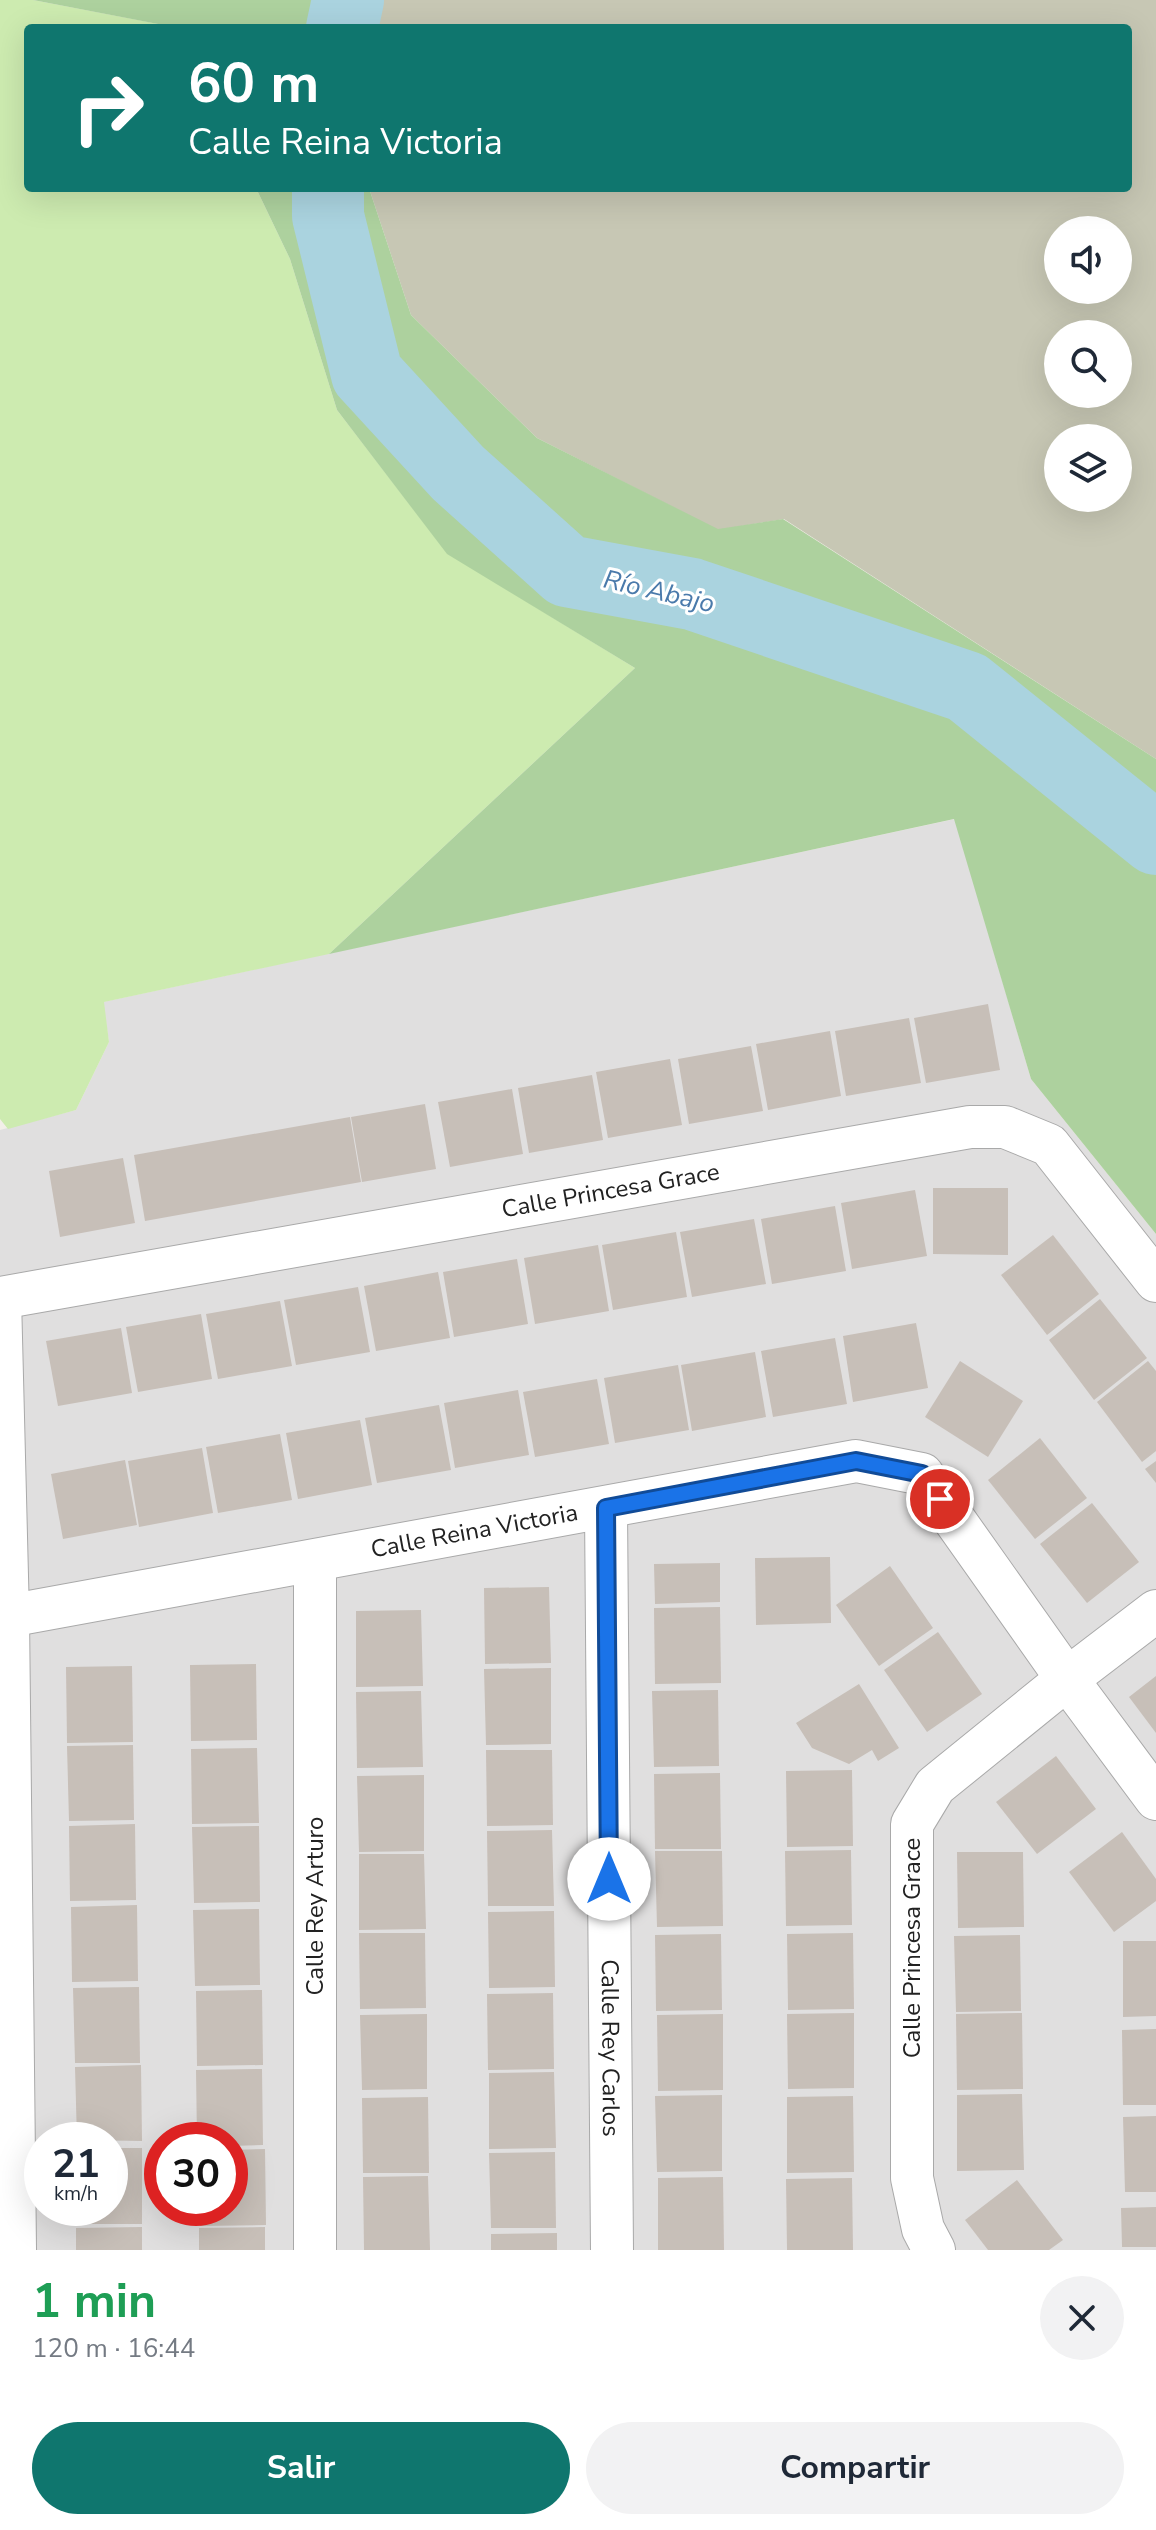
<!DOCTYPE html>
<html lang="es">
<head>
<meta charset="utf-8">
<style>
  body { margin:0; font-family:"Nunito Sans",sans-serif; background:#f2f2f3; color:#1f2937; height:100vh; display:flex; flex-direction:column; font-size:30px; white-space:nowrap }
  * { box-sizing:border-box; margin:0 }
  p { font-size:26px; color:#747a83 }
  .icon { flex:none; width:44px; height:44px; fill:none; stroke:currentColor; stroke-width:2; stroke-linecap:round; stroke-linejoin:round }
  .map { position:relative; height:2250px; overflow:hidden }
  .sheet { display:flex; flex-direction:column; background:#fff; flex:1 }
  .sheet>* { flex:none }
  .top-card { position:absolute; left:24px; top:24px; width:1108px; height:168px; border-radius:8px; box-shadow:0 8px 32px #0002; background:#0f766e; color:#fff; overflow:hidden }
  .fabs { position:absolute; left:1044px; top:216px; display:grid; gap:16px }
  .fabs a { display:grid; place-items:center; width:88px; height:88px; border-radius:50%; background:#fff; box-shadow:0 8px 32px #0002; font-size:40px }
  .speed { position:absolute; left:24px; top:2122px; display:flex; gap:16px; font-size:40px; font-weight:700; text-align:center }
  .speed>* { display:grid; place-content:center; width:104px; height:104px; border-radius:50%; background:#fff; box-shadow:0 8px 32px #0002; line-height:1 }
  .speed small { font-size:20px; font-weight:400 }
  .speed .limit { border:12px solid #d22; background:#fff; color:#111 }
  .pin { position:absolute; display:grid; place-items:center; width:68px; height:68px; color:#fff; margin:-34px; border:4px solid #fff; border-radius:50%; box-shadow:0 2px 8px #0007 }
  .me { position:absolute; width:88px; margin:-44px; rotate:0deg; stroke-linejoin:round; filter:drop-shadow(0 0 6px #0008) }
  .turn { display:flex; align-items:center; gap:28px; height:168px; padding:0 32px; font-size:36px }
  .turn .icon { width:104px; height:104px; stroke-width:2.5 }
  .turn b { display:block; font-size:56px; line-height:68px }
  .round { display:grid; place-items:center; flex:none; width:84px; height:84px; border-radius:42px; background:#f2f2f3 }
  .headline { display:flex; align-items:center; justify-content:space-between; height:136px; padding:0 32px }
  h1 { font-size:48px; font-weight:700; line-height:60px; color:#1e9e55 }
  .action { display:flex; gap:16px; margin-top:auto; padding:16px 32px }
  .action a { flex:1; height:92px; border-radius:48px; background:#0f766e; color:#fff; font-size:32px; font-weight:700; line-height:92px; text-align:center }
  .action a+a { background:#f2f2f3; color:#1f2937 }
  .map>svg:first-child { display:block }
  .residential { fill:#e0dfdf; fill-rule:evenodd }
  .construction { fill:#c7c7b4; fill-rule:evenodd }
  .grass { fill:#cdebb0 }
  .forest { fill:#add19e }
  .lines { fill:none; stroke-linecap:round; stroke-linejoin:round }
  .river { stroke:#aad3df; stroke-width:72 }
  .building { fill:#c7bfb8 }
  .street-casing { stroke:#a9a9a9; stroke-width:44 }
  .street { stroke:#fff; stroke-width:42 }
  .route-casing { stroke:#114b97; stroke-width:20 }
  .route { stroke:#1a73e8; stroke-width:14 }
  .labels { text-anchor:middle; stroke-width:6; stroke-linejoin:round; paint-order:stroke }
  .street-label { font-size:24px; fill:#222; stroke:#fff }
  .water-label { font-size:26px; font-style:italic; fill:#4a7aab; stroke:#fff }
</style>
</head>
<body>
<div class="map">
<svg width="1156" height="2250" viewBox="0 0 1156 2250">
  <rect width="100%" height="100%" fill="#f2efe9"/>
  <path class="residential" d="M955,819l76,260 125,155v1016h-1156v-1120l76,-20 33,-68 -6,-40zM42,2140h68v68h-68zM162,2140h68v68h-68z"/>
  <path class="construction" d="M364,0h792v759l-372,-240 -66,11 -181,-92 -126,-123 -42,-127h759v-160h-764zM1058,230h60v60h-60zM1058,334h60v60h-60zM1058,438h60v60h-60z"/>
  <path class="grass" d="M0,0h33l126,24 3,4h-134v160h228l34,71 47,151 110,143 188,115 -306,286 -225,48 5,40 -33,68 -68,19 -8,-10z"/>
  <g class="forest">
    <path d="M33,0h331v28h-202l-4,-4z"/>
    <path d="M256,188h113l42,127 126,123 181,91 65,-10 373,240v475l-125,-155 -77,-260 -625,135 306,-286 -188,-114 -110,-144 -47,-151z"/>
  </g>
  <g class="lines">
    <g class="river">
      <path d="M342,28l6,-28"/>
      <path d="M328,188v28l39,158 91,99 109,98 125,23 275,93 189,152"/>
    </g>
  </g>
  <g class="building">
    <path d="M988,1004l12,66 -74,13 -12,-65z"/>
    <path d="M909,1018l12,65 -75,13 -11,-65z"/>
    <path d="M830,1031l11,65 -73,14 -12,-66z"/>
    <path d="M751,1046l12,65 -74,13 -11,-65z"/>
    <path d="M670,1059l12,66 -74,13 -12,-66z"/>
    <path d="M592,1075l11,65 -74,13 -11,-65z"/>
    <path d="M512,1089l11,65 -73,13 -12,-65z"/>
    <path d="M425,1104l11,65 -74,13 -11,-65z"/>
    <path d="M350,1117l11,65 -216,39 -11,-66z"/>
    <path d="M123,1158l12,65 -75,14 -11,-66z"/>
    <path d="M933,1188h75v67l-75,-1z"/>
    <path d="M915,1190l12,66 -75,13 -11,-66z"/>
    <path d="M835,1206l11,65 -74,13 -11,-65z"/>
    <path d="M754,1219l12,65 -74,13 -12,-65z"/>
    <path d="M676,1232l11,65 -74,13 -11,-65z"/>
    <path d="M1053,1235l46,59 -52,41 -46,-60z"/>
    <path d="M598,1245l11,66 -74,13 -11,-66z"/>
    <path d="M517,1259l11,65 -74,13 -11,-65z"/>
    <path d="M438,1272l12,66 -74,13 -12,-65z"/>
    <path d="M358,1287l12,65 -74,13 -12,-65z"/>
    <path d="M1100,1299l47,59 -53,42 -45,-60z"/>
    <path d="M280,1301l12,65 -74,13 -12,-65z"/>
    <path d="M201,1314l11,65 -74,13 -12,-65z"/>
    <path d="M916,1323l12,65 -75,14 -10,-66z"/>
    <path d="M121,1328l11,65 -74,13 -12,-65z"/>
    <path d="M835,1338l12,66 -74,13 -12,-66z"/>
    <path d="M755,1352l11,65 -74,14 -11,-66z"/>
    <path d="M960,1361l63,40 -35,56 -63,-40z"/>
    <path d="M1148,1361l8,10v80l-14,11 -45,-60z"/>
    <path d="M678,1365l11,65 -74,13 -11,-65z"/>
    <path d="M597,1379l12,65 -74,13 -12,-65z"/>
    <path d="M518,1390l11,65 -74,13 -11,-65z"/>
    <path d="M439,1405l12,65 -74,13 -12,-65z"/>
    <path d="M360,1420l12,65 -74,14 -12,-66z"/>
    <path d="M280,1434l12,66 -74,13 -12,-66z"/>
    <path d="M1040,1438l47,60 -52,41 -47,-59z"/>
    <path d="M202,1448l11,65 -74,14 -11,-66z"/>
    <path d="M125,1460l12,65 -74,14 -12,-65z"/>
    <path d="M1156,1461v22l-11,-14z"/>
    <path d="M1092,1503l47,59 -52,41 -47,-59z"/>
    <path d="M830,1557l1,66 -75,2 -1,-67z"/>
    <path d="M720,1563v39l-65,2 -1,-40z"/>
    <path d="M890,1566l43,62 -54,38 -43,-61z"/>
    <path d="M549,1587l2,76 -66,1 -1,-76z"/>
    <path d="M720,1607l1,76 -66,1 -1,-76z"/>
    <path d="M421,1610l2,76 -67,1v-76z"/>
    <path d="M938,1632l44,62 -55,38 -43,-62z"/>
    <path d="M256,1664l1,76 -66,1 -1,-76z"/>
    <path d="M132,1666l1,76 -66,1 -1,-76z"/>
    <path d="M551,1668v76l-65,1 -2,-76z"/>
    <path d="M1156,1676v57l-27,-36z"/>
    <path d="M859,1684l40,64 -21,13 -6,-11 -23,14 -37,-16 -16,-25z"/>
    <path d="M718,1690l1,76 -65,1 -2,-76z"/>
    <path d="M421,1691l2,76 -66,1 -1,-76z"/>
    <path d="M133,1745l1,75 -65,1 -2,-75z"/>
    <path d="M257,1748l2,75 -67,1 -1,-75z"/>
    <path d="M486,1750h66l1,75 -66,1z"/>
    <path d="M1056,1756l40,53 -59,45 -41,-52z"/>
    <path d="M852,1770l1,76 -66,1 -1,-76z"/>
    <path d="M720,1773l1,76h-66l-1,-75z"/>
    <path d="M424,1775v76l-65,1 -2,-76z"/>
    <path d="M135,1824l1,76 -66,1 -1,-75z"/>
    <path d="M259,1826l1,76 -66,1 -2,-76z"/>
    <path d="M552,1830l2,76h-66l-1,-75z"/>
    <path d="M1122,1832l34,47v22l-42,31 -45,-60z"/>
    <path d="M851,1850l1,75 -66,1 -1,-75z"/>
    <path d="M655,1851h67l1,75 -66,1z"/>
    <path d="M957,1852h66l1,75 -66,1z"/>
    <path d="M359,1854h65l2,75 -67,1z"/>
    <path d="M137,1905l1,76 -66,1 -1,-75z"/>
    <path d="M259,1909l1,76 -65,1 -2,-76z"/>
    <path d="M554,1911l1,76 -66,1 -1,-76z"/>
    <path d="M359,1933h66l1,75 -66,1z"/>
    <path d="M853,1933l1,76 -66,1 -1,-76z"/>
    <path d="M721,1934l1,76 -66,1 -1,-76z"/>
    <path d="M1020,1935l1,76 -65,1 -2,-76z"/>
    <path d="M1123,1941h33v75l-33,1z"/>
    <path d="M139,1987l1,76h-65l-2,-75z"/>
    <path d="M262,1990l1,75 -66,1 -1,-75z"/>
    <path d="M553,1993l1,76 -66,1 -1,-76z"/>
    <path d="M854,2013v75l-66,1 -1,-75z"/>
    <path d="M1022,2013l1,76 -66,1 -1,-76z"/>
    <path d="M427,2014v75l-65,1 -2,-75z"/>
    <path d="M723,2014v76l-65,1 -1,-76z"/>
    <path d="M1156,2029v76h-33l-1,-75z"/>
    <path d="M141,2065l1,76 -65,-1 -2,-73z"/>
    <path d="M262,2069l1,76 -33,1v-6h-33l-1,-70z"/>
    <path d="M554,2072l2,76 -67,1v-76z"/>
    <path d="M1022,2094l2,76 -67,1v-76z"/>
    <path d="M722,2095v76l-65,1 -2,-76z"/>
    <path d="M853,2096l1,76 -67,1v-76z"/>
    <path d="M428,2097l1,76h-66l-1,-75z"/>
    <path d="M1156,2116v76h-31l-2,-75z"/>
    <path d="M110,2148h32v76h-66v-16h34z"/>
    <path d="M265,2149l1,76 -66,1 -1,-18h31v-58z"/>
    <path d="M555,2152l1,76h-65l-2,-75z"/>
    <path d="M428,2176l2,74h-66l-1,-73z"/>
    <path d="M723,2177l1,73h-66v-72z"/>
    <path d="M852,2178l1,72h-66l-1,-71z"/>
    <path d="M1017,2180l46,60 -14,10h-61l-23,-30z"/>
    <path d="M1156,2207v40h-34l-1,-39z"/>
    <path d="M142,2227v23h-66v-22z"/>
    <path d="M265,2227v23h-66v-22z"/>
    <path d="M557,2233v17h-66v-16z"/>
  </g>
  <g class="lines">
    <defs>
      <g id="street">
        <path id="s1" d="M0,1298l970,-171h35l44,18 107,136"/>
        <path d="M0,1298l8,318 7,634"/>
        <path id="s2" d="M606,1508l6,742"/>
        <path d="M315,1561v689"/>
        <path id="s3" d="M8,1616l848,-155 66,13 145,205 89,120"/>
        <path d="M934,2250l-11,-21 -11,-51v-354l23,-38 132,-107 89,-68"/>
      </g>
    </defs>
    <use href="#street" class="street-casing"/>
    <use href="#street" class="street"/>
  </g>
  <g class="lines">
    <defs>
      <path id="route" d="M609,1879l-3,-371 250,-47 66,13 18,25"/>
    </defs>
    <use href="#route" class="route-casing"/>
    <use href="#route" class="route"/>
  </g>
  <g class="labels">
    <g class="street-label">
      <text dy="8" stroke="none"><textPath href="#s1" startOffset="620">Calle Princesa Grace</textPath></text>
      <text dy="8" stroke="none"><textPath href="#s3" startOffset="474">Calle Reina Victoria</textPath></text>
      <text transform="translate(315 1906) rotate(-90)" y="8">Calle Rey Arturo</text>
      <text transform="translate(912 1948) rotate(-90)" y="8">Calle Princesa Grace</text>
      <text dy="8" stroke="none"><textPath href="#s2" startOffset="540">Calle Rey Carlos</textPath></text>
    </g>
    <g class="water-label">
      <text transform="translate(659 591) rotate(13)" y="9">Río Abajo</text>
    </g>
  </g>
</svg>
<div class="fabs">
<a><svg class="icon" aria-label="sound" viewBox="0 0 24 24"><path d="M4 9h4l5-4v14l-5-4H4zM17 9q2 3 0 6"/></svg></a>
<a><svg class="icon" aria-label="search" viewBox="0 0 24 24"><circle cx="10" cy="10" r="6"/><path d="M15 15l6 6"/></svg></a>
<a><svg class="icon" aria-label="layers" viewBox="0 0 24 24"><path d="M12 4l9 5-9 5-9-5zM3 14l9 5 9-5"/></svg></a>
</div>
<div class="speed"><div>21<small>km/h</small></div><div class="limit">30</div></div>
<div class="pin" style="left:940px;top:1499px;background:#d93025"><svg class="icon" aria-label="arrive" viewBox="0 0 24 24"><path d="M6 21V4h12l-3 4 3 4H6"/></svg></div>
<svg class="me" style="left:609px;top:1879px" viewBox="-20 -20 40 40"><circle r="19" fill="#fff"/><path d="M0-13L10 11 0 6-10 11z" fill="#1a73e8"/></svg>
<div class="top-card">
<div class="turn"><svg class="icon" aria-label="right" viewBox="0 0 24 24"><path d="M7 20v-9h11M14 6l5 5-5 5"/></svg><div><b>60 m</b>Calle Reina Victoria</div></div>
</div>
</div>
<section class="sheet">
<div class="headline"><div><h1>1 min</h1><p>120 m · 16:44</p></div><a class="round"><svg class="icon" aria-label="close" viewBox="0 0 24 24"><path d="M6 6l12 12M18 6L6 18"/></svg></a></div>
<div class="action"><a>Salir</a><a>Compartir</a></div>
</section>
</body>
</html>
